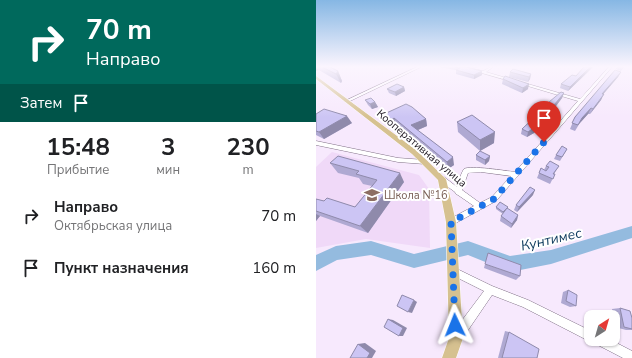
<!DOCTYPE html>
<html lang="ru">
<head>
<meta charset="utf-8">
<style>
  body { margin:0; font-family:"Nunito Sans",sans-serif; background:#f2f2f2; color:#202124; height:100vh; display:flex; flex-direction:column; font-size:15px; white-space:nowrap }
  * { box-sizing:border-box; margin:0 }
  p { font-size:13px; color:#757577 }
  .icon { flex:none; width:22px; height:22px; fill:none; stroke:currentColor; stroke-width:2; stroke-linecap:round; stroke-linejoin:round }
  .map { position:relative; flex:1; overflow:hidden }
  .drawer { display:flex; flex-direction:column; background:#fff; width:316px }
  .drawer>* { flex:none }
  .hud { background:#00695c; color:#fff; overflow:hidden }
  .needle { width:26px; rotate:37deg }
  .fabs { position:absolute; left:268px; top:310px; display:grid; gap:8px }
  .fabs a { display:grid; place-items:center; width:36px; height:36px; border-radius:8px; background:#fff; box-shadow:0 1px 3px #0004; font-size:20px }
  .pin { position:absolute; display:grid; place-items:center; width:34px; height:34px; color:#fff; margin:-41px -17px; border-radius:50% 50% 50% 0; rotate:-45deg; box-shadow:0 0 4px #0007 }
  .pin .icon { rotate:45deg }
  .me { position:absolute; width:44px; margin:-22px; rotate:358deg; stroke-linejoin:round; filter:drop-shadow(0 0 3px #0008) }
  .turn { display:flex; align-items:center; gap:14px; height:84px; padding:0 20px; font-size:18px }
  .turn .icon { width:52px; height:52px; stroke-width:2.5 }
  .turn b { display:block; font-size:28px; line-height:34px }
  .then { display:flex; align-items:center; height:38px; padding:0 20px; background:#0003; gap:8px; font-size:15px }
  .eta { display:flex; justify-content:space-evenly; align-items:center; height:68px; text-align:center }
  .eta b { font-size:24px; font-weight:700; line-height:28px }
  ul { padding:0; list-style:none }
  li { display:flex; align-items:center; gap:12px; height:52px; padding:0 20px }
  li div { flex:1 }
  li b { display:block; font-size:15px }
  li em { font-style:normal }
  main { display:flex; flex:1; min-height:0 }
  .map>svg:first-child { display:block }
  .built { fill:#f0d9f8 }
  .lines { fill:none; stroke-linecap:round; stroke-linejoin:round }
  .river { fill:#94bbdf; fill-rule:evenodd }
  .minor-casing { stroke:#817187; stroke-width:1 }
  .major-casing { stroke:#fff; stroke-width:1 }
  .minor { fill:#fff; fill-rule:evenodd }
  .major { fill:#d6c190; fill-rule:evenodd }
  .wall { fill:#afa9d2 }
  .shaded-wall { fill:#8f8aab }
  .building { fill:#ccc5f4; stroke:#8f8aab }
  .route { stroke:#1a73e8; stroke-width:7; stroke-dasharray:0 12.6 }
  .labels { text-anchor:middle; stroke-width:4; stroke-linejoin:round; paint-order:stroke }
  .street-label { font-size:11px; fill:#211b24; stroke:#fff }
  .education-label { font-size:11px; fill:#785e54; stroke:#fff; text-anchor:start }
  .near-water-label { font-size:14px; font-style:italic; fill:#0e3a5d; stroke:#fff }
</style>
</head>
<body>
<main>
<section class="drawer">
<div class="hud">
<div class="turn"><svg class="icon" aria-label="right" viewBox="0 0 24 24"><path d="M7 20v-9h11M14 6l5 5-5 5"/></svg><div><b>70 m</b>Направо</div></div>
<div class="then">Затем<svg class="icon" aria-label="arrive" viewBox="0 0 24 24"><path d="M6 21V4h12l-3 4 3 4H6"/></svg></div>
</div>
<div class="eta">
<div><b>15:48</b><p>Прибытие</p></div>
<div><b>3</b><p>мин</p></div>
<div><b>230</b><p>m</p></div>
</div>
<ul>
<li><svg class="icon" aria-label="right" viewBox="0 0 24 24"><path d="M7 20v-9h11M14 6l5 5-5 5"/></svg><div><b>Направо</b><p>Октябрьская улица</p></div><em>70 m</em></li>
<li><svg class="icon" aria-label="arrive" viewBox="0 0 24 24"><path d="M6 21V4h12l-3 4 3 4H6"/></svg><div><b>Пункт назначения</b></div><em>160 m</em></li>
</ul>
</section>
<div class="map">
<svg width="316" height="358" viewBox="0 0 316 358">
  <rect width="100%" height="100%" fill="#f7e9fd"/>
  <path class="built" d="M16,152l87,23 10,14 1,59 -64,-9 -50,9v-81z"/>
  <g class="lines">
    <path class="river" d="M316,226v12l-81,26 -41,8 -42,-17 -54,13 -43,-13 -34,5 -21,11v-16l20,-9 35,-5 43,13 54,-13 42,15 41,-6z"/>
    <defs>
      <g id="minor">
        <path d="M101,67h4l-73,35 -3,-1z"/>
        <path d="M145,67h4l18,4 8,-4h2l-7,5 27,8 -3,1z"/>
        <path d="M293,67h3l-116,134 -42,23 -3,1 -3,-1 -1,-2 1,-2 26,-14 -16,-11 -2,-1 -1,-2 -15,-11 -1,-2 1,-2h4l13,10c1,-4 5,-16 7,-18 6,-4 42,2 51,3l63,-71 -57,-17v-2l59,17zM165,172l30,4 -19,21 -12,6 -18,-13 6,-17z"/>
        <path d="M0,141l82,17 27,2 3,2 -3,2 -27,-2 -82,-17z"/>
        <path d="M137,267l39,19 36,14 63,31v8h18l23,12v7h-9l-29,-15 -1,-3 -2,1 -4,-1 -64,-33 -31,-12 -30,44 -4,1 -4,-1 -1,-4 1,-4 30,-40 -34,-17 -1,-3 1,-3z"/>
      </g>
      <path id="major" d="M0,76l100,74 30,29 10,43 7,116 -7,20h-14l7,-20 -3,-116 -8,-42 -26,-26 -96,-75z"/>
    </defs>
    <use href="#minor" class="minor-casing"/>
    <use href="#major" class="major-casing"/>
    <use href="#minor" class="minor"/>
    <use href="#major" class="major"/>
  </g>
  <g class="wall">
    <path d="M0,67h14l8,4 4,10 -1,2 -22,-13z"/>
    <path d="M123,67h27l16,8 -8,4 -18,-5v-4z"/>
    <path d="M153,67h9l-2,1z"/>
    <path d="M267,67h10l-25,24 -8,-3 1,-4 15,-8 6,-7z"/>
    <path d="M301,67h7l-3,4 -5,-2z"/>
    <path d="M194,72l21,2 -1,5 -2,3 -19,-5z"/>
    <path d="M305,72l-3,5 -15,17 -2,6 -11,14h-2l-9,10 -4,7 -5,-2 5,-12z"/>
    <path d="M187,79l25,10 -6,4 -20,-9z"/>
    <path d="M88,87l1,4 -9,5 -7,-3 -2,-4z"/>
    <path d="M248,93l-2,5 -9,12 -6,5 -6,-2 2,-6z"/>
    <path d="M49,100l10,2 3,5 -6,2 -4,-4z"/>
    <path d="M0,114l36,9 -28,16 -8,-4z"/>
    <path d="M66,115l44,4 1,7 -9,4 36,35 -6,4 -51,-43 -4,2 -8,-5z"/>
    <path d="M228,121l-10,12 -7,4 -6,-3 1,-5z"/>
    <path d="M141,122l37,21 -14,8 -22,-19z"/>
    <path d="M251,149l-7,12 -6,-2 2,-4z"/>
    <path d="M160,155l14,1 -1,5 -4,4 -9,-5z"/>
    <path d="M14,163l74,19 -36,51 -48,-17 -4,5v-22l8,2 31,6 17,-21 -9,-2 -4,-6 -21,-5z"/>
    <path d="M230,166h13l-5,8h1l-5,10 -13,-6 4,-10 3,2z"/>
    <path d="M217,195l-16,17 -3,-2 2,-5z"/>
    <path d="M180,207l11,2 11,6 -1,5 -6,8 -11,-7 1,-5 2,-2 -7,-5z"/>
    <path d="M169,264l35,12 -4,4 -32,-12z"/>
    <path d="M252,290l8,16 -6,1 -9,-4 2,-11z"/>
    <path d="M304,308l12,10v12h-6l-11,-3 -3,-18z"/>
    <path d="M189,331l4,1 28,26h-39z"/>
  </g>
  <g class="shaded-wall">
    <path d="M0,67l3,3 -3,1z"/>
    <path d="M274,67h3l-25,24 2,-4z"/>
    <path d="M22,71l4,10 -1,2 -5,-9z"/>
    <path d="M166,71v4l-8,4v-4z"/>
    <path d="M305,72l-3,5 -19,22 3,-5z"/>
    <path d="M215,74l-1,5 -2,3 1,-5z"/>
    <path d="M213,84l-1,5 -6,4 1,-5z"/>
    <path d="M88,87l1,4 -9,5 -1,-4z"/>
    <path d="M248,93l-2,5 -9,12 -6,5 2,-5z"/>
    <path d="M288,94l-3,6 -11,14 3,-5z"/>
    <path d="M59,102l3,5 -6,2 -2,-5z"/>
    <path d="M275,108l-3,6 -9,10 -4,7 7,-13z"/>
    <path d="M229,115l-1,6 -10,12 -7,4 1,-5z"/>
    <path d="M31,116l5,7 -28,16 -5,-7z"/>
    <path d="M78,118l3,8 -4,2 -3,-7z"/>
    <path d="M110,119l1,7 -14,6 -2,-7z"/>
    <path d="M179,132l-1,11 -14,8v-11z"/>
    <path d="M174,156l-1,5 -4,4v-5z"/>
    <path d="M137,157l1,8 -6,4 -1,-7z"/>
    <path d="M84,173l4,9 -36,51 -8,-7z"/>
    <path d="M219,190l-2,5 -16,17 2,-5z"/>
    <path d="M0,214l4,2 -4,5z"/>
    <path d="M202,215l-1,5 -6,8 1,-4z"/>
    <path d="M98,300l3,2 -5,11 -4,-1z"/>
    <path d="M72,319l5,1 14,8 -4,8h-4z"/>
    <path d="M49,343l11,8 -4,7h-5l-9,-14z"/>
  </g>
  <g class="building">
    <path d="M6,67h8l8,4 -2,3z"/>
    <path d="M139,67h11l16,4 -8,4 -18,-5 4,-2z"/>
    <path d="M268,67h6l-20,20 -9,-3 11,-9 4,1z"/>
    <path d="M197,69l18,5 -2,3 -19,-5z"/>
    <path d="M299,70l6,2 -19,22h2l-11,15 -2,-1 -9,10 -4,7 -6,-2 3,-6z"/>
    <path d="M189,76l24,8 -6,4 -20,-9z"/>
    <path d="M81,84l7,3 -9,5 -8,-3z"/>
    <path d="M245,92l3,1 -10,12 -5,5 -6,-3z"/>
    <path d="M55,98l4,4 -5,2 -5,-4z"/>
    <path d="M90,104l6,3 14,12 -15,6 42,32 -6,5 -53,-44 -4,3 -8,-6z"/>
    <path d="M8,109l23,7 -28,16 -3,-1v-17z"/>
    <path d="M223,113l6,2 -10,12 -7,5 -6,-3z"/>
    <path d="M156,115l23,17 -15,8 -23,-18z"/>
    <path d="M246,146l5,3 -5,8 -6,-2z"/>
    <path d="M164,151l10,5 -5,4 -9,-5z"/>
    <path d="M22,156l62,17 -40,53 -44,-15v-12l8,2 3,-3 28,9 22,-27 -21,-6 3,-3 -29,-8z"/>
    <path d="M234,161l9,5 -6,8h2l-2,5 -14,-6 2,-5 5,3 3,-4 -3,-1z"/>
    <path d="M214,187l5,3 -16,17 -3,-2z"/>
    <path d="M184,202l8,5 -5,5 -7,-5z"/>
    <path d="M191,208l11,7 -6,9 -11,-8z"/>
    <path d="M172,253l33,12 -1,11 -35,-12z"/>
    <path d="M252,290l9,5 -1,11 -10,-5z"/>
    <path d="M86,295l12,5 -6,12 -11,-6z"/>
    <path d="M304,308l10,3 2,7v11l-8,-2z"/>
    <path d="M72,319l15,9 -4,8 -15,-9z"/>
    <path d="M193,332l30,17 -2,9h-35z"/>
    <path d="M42,344l12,9 -3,5h-17z"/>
  </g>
  <linearGradient id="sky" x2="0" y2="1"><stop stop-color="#86b7e4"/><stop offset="0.57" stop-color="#fbf5fe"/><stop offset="1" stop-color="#fbf5fe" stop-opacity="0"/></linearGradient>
  <rect width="316" height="117" fill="url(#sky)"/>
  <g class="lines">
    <path class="route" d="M139,325l-4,-103 43,-23 50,-57"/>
  </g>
  <defs>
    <symbol id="school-bare" viewBox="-9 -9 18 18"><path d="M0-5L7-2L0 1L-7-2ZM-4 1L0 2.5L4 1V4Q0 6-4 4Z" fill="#8d6e63" stroke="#fff" stroke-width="2.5" paint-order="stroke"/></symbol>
  </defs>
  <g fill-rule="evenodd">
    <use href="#school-bare" x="45" y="184" width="22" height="22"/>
  </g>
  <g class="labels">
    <g class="street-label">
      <text transform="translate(106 148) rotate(40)" y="4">Кооперативная улица</text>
    </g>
    <g class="education-label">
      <text x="68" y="199">Школа №16</text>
    </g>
    <g class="near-water-label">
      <text transform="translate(235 239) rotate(-13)" y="5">Кунтимес</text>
    </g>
  </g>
</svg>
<div class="fabs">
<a><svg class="needle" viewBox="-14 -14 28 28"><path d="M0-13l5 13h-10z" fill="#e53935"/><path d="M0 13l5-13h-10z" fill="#757577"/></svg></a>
</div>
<div class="pin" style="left:228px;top:142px;background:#d93025"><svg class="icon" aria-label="arrive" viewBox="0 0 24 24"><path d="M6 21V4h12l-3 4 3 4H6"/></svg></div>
<svg class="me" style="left:139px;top:325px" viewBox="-20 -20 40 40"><path d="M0-17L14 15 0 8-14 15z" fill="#1a73e8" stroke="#fff" stroke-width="4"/></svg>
</div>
</main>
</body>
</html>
